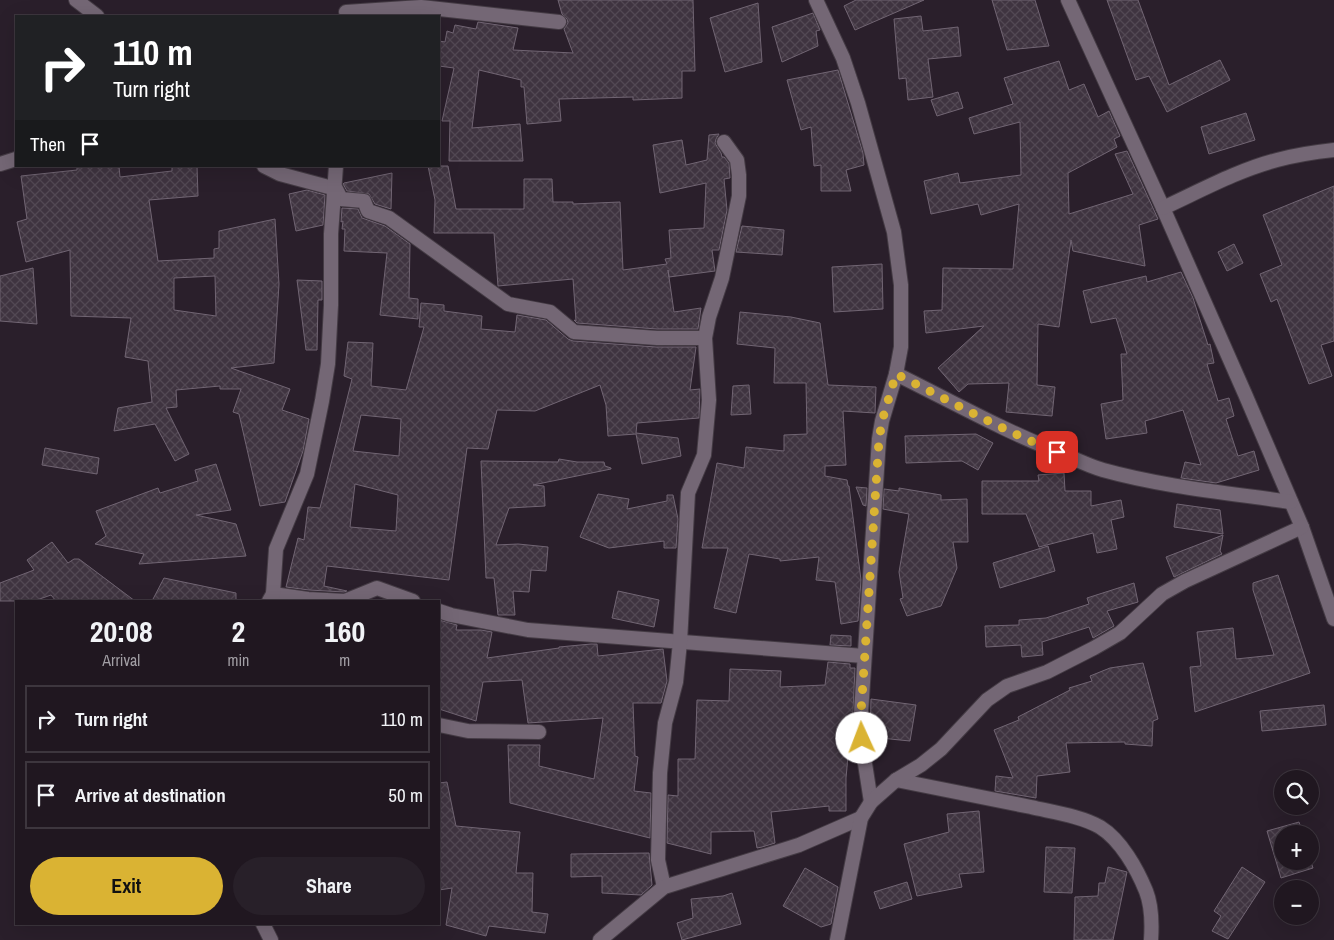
<!DOCTYPE html>
<html lang="en">
<head>
<meta charset="utf-8">
<style>
  body { margin:0; font-family:"Archivo Narrow",sans-serif; background:#282029; color:#f1f3f6; height:100vh; display:flex; flex-direction:column; font-size:19px; white-space:nowrap }
  * { box-sizing:border-box; margin:0 }
  p { font-size:16px; color:#a29fa5 }
  .icon { flex:none; width:28px; height:28px; fill:none; stroke:currentColor; stroke-width:2; stroke-linecap:round; stroke-linejoin:round }
  .map { position:relative; flex:1; overflow:hidden }
  .drawer { position:absolute; left:15px; top:600px; width:425px; height:325px; display:flex; flex-direction:column; background:#201720; border-radius:0px; box-shadow:0 5px 20px #0002,0 0 0 1px #3d363e }
  .drawer>* { flex:none }
  .hud { position:absolute; left:15px; top:15px; width:425px; height:152px; border-radius:0px; box-shadow:0 5px 20px #0002,0 0 0 1px #3d363e; background:#202124; color:#fff; overflow:hidden }
  .buttons { position:absolute; left:1274px; top:770px; display:grid; gap:10px }
  .buttons a { display:grid; place-items:center; width:45px; height:45px; border-radius:50%; background:#201720; box-shadow:0 5px 20px #0002,0 0 0 1px #3d363e; font-size:25px }
  .pin { position:absolute; display:grid; place-items:center; width:42px; height:42px; color:#fff; margin:-21px; border-radius:10px; box-shadow:0 2px 8px #0006 }
  .me { position:absolute; width:55px; margin:-28px; rotate:358deg; stroke-linejoin:round; filter:drop-shadow(0 0 4px #0008) }
  .turn { display:flex; align-items:center; gap:18px; height:105px; padding:0 15px; font-size:22px }
  .turn .icon { width:65px; height:65px; stroke-width:2.5 }
  .turn b { display:block; font-size:35px; line-height:42px }
  .then { display:flex; align-items:center; height:48px; padding:0 15px; background:#0003; gap:10px; font-size:19px }
  .eta { display:flex; justify-content:space-evenly; align-items:center; height:85px; text-align:center }
  .eta b { font-size:30px; font-weight:800; line-height:35px }
  .primary-button { display:flex; gap:10px; margin-top:auto; padding:10px 15px }
  .primary-button a { flex:1; height:58px; border-radius:30px; background:#dab333; color:#111; font-size:20px; font-weight:800; line-height:58px; text-align:center }
  .primary-button a+a { background:#282029; color:#f1f3f6 }
  ul { padding:0; list-style:none }
  li { display:flex; align-items:center; gap:15px; height:68px; margin:0 10px 8px; padding:0 5px; border:2px solid #3d363e; border-radius:0px }
  li div { flex:1 }
  li b { display:block; font-size:19px }
  li em { font-style:normal }
  .map>svg:first-child { display:block }
  .building { fill:url(#building-cross-hatch); stroke:#716573; fill-rule:evenodd }
  .lines { fill:none; stroke-linecap:round; stroke-linejoin:round }
  .minor-casing { stroke:#443b44; stroke-width:16 }
  .minor { stroke:#746775; stroke-width:14 }
  .route { stroke:#dab333; stroke-width:9; stroke-dasharray:0 16.2 }
</style>
</head>
<body>
<div class="map">
<svg width="1334" height="940" viewBox="0 0 1334 940">
  <defs>
    <pattern id="building-cross-hatch" width="8" height="8" patternUnits="userSpaceOnUse" patternTransform="scale(1.25)"><rect width="8" height="8" fill="#3f3440"/><path d="M0 0l8 8M0 8l8-8" fill="none" stroke="#524853"/></pattern>
  </defs>
  <rect width="100%" height="100%" fill="#2a1f2b"/>
  <g class="building">
    <path d="M558,0h135l2,71h-13v27l-49,2v-3l-74,2 2,22 -34,3 -3,-37h-3v-7l-42,-10 -7,58 48,-4 3,37h-74l1,-40h-8l12,-53 -15,-2v-25l6,1 2,-11 6,2 2,-8 21,4 2,-7 40,6 -5,22 60,3 -9,-24 4,-6 -1,-4 -5,-5z"/>
    <path d="M856,0h68l-69,30 -11,-24z"/>
    <path d="M992,0h43l14,46 -42,4z"/>
    <path d="M1107,0h31l31,85 51,-25 10,20 -63,32 -18,-36 -13,4z"/>
    <path d="M758,3l4,59 -37,10 -15,-54z"/>
    <path d="M813,13l7,17 -4,1 2,15 -36,16 -10,-35z"/>
    <path d="M921,16l2,15 35,-4 3,29 -33,3 5,38 -25,3 -2,-22 -7,1 -5,-60z"/>
    <path d="M1059,61l10,29 15,-6 14,33 11,-6 11,25 -6,3 3,8 -49,26 1,41 64,-20 -18,-40 12,-3 31,68 -19,6 6,41 -72,-15 -2,-11 -12,87 -21,-3 -1,61 18,2 -3,29 -46,-4 3,-29 -41,1 -9,8 -21,-24 46,-42 -58,7 -2,-22 18,-1 1,-42 70,1 6,-65 -38,11 -3,-11 -47,10 -7,-33 34,-8 2,10 61,-8 -1,-53 -46,12 -5,-16 44,-14 -9,-26z"/>
    <path d="M838,70l25,83 1,12 -18,5 5,21h-30v-26l-7,1 -3,-39 -10,3 -14,-50z"/>
    <path d="M958,92l5,16 -26,8 -6,-16z"/>
    <path d="M1246,113l9,27 -46,14 -8,-27z"/>
    <path d="M719,134l-3,5 -1,4 6,10 1,4h2l5,6 1,15 -6,1 3,31 -8,40h-7l3,21 -46,6 -1,-7 6,42 27,-4 -3,21h-41l-80,-6 -3,-3 2,1 -3,-42 -75,7 -4,-53h-60l1,-33 -7,-34h20l8,43h68v-30h28l1,23h20v2l47,-2 3,68 44,-6 -2,-5 6,-1 -2,-28 35,-2 2,-45 -46,10 -7,-48 29,-5 4,25 21,-5 2,-25z"/>
    <path d="M77,166h42l1,11 52,-6v-5h25l1,30 -49,4 9,61 56,-3v-9l5,-1v-17l56,-12 4,65 -5,79 -43,5 59,21 -8,21 27,9 -6,32 -18,51 -25,4 -21,-92 -6,-2 8,-23h-21v-3l-44,4 1,17 -11,1 23,46 -14,7 -20,-37 -41,7 4,-23 34,-6 -4,-41 -23,-4 6,-39 -60,-2 -1,-66 -44,12 -9,-40 10,-3 -6,-43 56,-6zM215,276l1,40 -42,-6v-32z"/>
    <path d="M392,173l-1,36 -16,-5 -6,-10 -22,-3 -4,-7 1,-1z"/>
    <path d="M1334,186v155l-13,4 11,31 -23,8 -32,-85 -6,3 -11,-28 22,-9 -19,-50z"/>
    <path d="M307,190l18,5 -2,30 -27,6 -7,-37z"/>
    <path d="M342,208l16,1 4,9 23,8 25,18 -1,54 9,1v20l-38,-4 7,-62 -43,-2 1,-22h-3l1,-8 -2,1z"/>
    <path d="M742,226l42,4 -2,25 -46,-3z"/>
    <path d="M1234,244l9,19 -16,8 -9,-19z"/>
    <path d="M882,264l1,45 -49,3 -2,-45z"/>
    <path d="M33,268l4,56 -37,-3v-45z"/>
    <path d="M1181,272l12,26 15,47 2,-1 4,19 -7,1 11,37 11,-3 5,18 -8,3 12,37 16,-5 5,19 -43,13 -35,-5 4,-16 16,3 -18,-55 -38,11 2,12 -41,6 -5,-35 22,-4 -2,-46h6l-11,-36 -25,5 -8,-32 63,-15 1,6z"/>
    <path d="M297,280l25,1v19h-4l-1,50h-11z"/>
    <path d="M421,303l23,2v6l38,5 -1,13 34,3 2,-17 29,5 22,19 5,2 83,6h40l-6,43 10,-1 -1,29 -62,5 -1,10 42,5 3,18 -39,8 -6,-30 -28,2 -2,-31 -6,-20 -65,26 -38,-1 -9,39 -21,-1 -18,132 -122,-14 -3,20 23,5 -3,1 -35,-2 -23,-3 12,-49 6,2 4,-33 12,1 32,-129 -8,-3 4,-34 25,1 -2,43 35,4 18,-63h-5zM361,415l40,4 -2,37 -46,-5zM355,484l43,11 -2,36 -46,-4z"/>
    <path d="M740,312l51,5 29,6 8,62 48,2 -1,26 -32,-2 3,54 -21,1v10l22,4 1,6h1l12,94 -3,41 -17,3 -6,-42 -19,-2 3,-23 -39,4v-2l-31,-5 -13,59 -22,-5 14,-60h-26l15,-85 27,5 2,-21 38,4v-16l23,-1 -1,-51h-32l1,-35 -38,-4z"/>
    <path d="M749,385l2,29 -20,1 2,-29z"/>
    <path d="M976,434l17,9 -15,27 -16,-9 -56,2 -1,-27z"/>
    <path d="M45,448l54,10 -2,16 -55,-9z"/>
    <path d="M559,459l18,3h27l1,4 6,2v1l-78,16 11,1 1,20 -36,2 -13,37 22,-1 30,3 -2,24 -15,-1 -2,22 -16,-1 2,24h-17l-4,-37h-8l-5,-117 77,1z"/>
    <path d="M216,464l15,46 -35,5 40,9 10,32 -107,8 5,-10 -49,-10 11,-8 -10,-25 62,-23 2,5 38,-12 -3,-11z"/>
    <path d="M1064,473l1,18h26v15l30,-6 3,17 -13,3 6,29 -20,4 -4,-20 -54,14 -13,-33h-44v-33h57l-1,-6z"/>
    <path d="M856,487l11,1 -1,18 -3,-1z"/>
    <path d="M899,488l42,7v5l26,-1 1,43h-15l4,26 -16,38 -34,10 -7,-17 3,-1 -4,-26 10,-58 -26,-5 1,-20 15,2z"/>
    <path d="M598,494l31,5 -2,10 40,-8v-6h6l5,24 -2,29h-12v-7l-55,7 -29,-11z"/>
    <path d="M1177,504l43,6 3,24 -49,-7z"/>
    <path d="M1223,535l-3,16 2,3 -48,23 -8,-20z"/>
    <path d="M52,542l16,21 6,-4h5l56,42h-79l-5,-6 -17,6h-34v-18l34,-13 -7,-10z"/>
    <path d="M1048,546l7,25 -55,17 -7,-25z"/>
    <path d="M1278,575l32,98 -115,39 -5,-45 11,-1 -4,-34 36,-4 3,31 38,-4 -21,-65v-7z"/>
    <path d="M164,578l72,15v8h-84z"/>
    <path d="M1134,583l4,19 -31,9 7,15 -21,12 -4,-11 -47,15 1,13 -21,2 -1,-12 -35,2 -1,-21 34,-1v-5l27,-2 43,-14 -2,-6z"/>
    <path d="M618,591l41,9 -5,27 -42,-9z"/>
    <path d="M439,620l18,5 -1,5h25l11,2 -5,26 72,-10v-1l32,-3h6l1,12 65,-7 4,32 -6,22h-28l2,53 3,1 -4,34 17,2 -1,45 -140,-35 -2,-58h32l-1,21 55,13 9,-61 -75,5 -6,-43 -39,2 -7,39 -37,-12z"/>
    <path d="M831,635l20,1v10l-21,-1z"/>
    <path d="M828,662l22,2v4h5l-3,67h-2l-4,43v33h-17v-5l-58,6 4,31 -13,4 -5,1 -3,-17 -43,1v22l-44,-11 1,-48 10,1v-37h17l2,-59 32,1 1,-32 51,2 -1,16 45,-2z"/>
    <path d="M1143,663l15,56 -5,2 -1,25 -27,-2v-2l-59,1 4,29 -33,4 -1,22 -41,-7 1,-15 17,2 -19,-48 25,-10 -1,-3 52,-27 -1,-2 23,-7 -2,-5 20,-8z"/>
    <path d="M871,699l45,6 -6,36 -40,-4z"/>
    <path d="M1324,705l2,20 -64,6 -2,-20z"/>
    <path d="M447,782l9,44 64,6 -4,41h17l-1,39 16,2 -3,19 -56,-7 -3,10 -40,-11 6,-37 -13,2v-107z"/>
    <path d="M979,811l5,61 -25,2 3,13 -45,9 -13,-52 45,-12 -2,-18z"/>
    <path d="M1299,822l4,12h-21v27h28v-2l3,9 -32,10 -14,-47z"/>
    <path d="M1046,847l29,1 -3,45 -28,-1z"/>
    <path d="M649,853l3,32 -11,10 -39,-2v-17l-31,1v-23z"/>
    <path d="M1108,867l19,5 -14,68h-39l1,-43 23,-1 1,-13h6z"/>
    <path d="M1242,867l23,15 -37,57 -16,-8 9,-15 -7,-5z"/>
    <path d="M805,868l33,19 -7,37 -10,3 -38,-21z"/>
    <path d="M907,882l5,17 -32,10 -6,-17z"/>
    <path d="M732,893l9,31 -59,16 -5,-17 16,-5 -2,-19 32,-3z"/>
  </g>
  <g class="lines">
    <defs>
      <g id="minor">
        <path d="M76,0l21,16"/>
        <path d="M816,0l27,58 15,45 36,129 7,53v62l-5,27 -14,47 -3,18 -18,274v25l10,64"/>
        <path d="M1068,0l95,208 82,186 57,133 32,92"/>
        <path d="M346,12l75,-5 138,15"/>
        <path d="M0,164l16,-5"/>
        <path d="M264,166l16,8 56,15 5,10 23,2 4,10 21,7 119,86 42,8 24,20 83,6h48"/>
        <path d="M1163,208c37,-17 75,-38 114,-48 19,-5 38,-8 57,-10"/>
        <path d="M896,374c55,27 108,57 165,79 14,6 28,13 42,17 61,17 126,23 188,32"/>
        <path d="M273,594l35,5 37,2 32,-13 36,13"/>
        <path d="M269,601l4,-7 3,-45 31,-75 15,-73 6,-37 3,-59v-71l5,-68"/>
        <path d="M439,611l12,4 77,15 336,26"/>
        <path d="M439,725l29,6 71,1"/>
        <path d="M896,780c45,9 90,18 135,27 21,5 50,9 69,20 21,13 37,42 46,64 6,15 6,34 5,49"/>
        <path d="M664,887l-6,-27 2,-87 5,-50 11,-41 4,-40 8,-149 16,-38 5,-55 -4,-62 4,-21 13,-39 17,-82v-21l-2,-15 -13,-18"/>
        <path d="M263,924l8,16"/>
        <path d="M600,940l64,-53 135,-42 62,-27"/>
        <path d="M837,940l24,-122 10,-16 25,-22 25,-15 20,-16 46,-49 20,-14 40,-14 47,-24 26,-15 42,-39 23,-13 117,-54"/>
      </g>
    </defs>
    <use href="#minor" class="minor-casing"/>
    <use href="#minor" class="minor"/>
  </g>
  <g class="lines">
    <path class="route" d="M862,738l-1,-25 18,-273 3,-19 14,-47c54,27 106,56 161,78"/>
  </g>
</svg>
<div class="buttons">
<a><svg class="icon" aria-label="search" viewBox="0 0 24 24"><circle cx="10" cy="10" r="6"/><path d="M15 15l6 6"/></svg></a>
<a>+</a>
<a>−</a>
</div>
<div class="pin" style="left:1057px;top:452px;background:#d93025"><svg class="icon" aria-label="arrive" viewBox="0 0 24 24"><path d="M6 21V4h12l-3 4 3 4H6"/></svg></div>
<svg class="me" style="left:862px;top:738px" viewBox="-20 -20 40 40"><circle r="19" fill="#fff"/><path d="M0-13L10 11 0 6-10 11z" fill="#dab333"/></svg>
<div class="hud">
<div class="turn"><svg class="icon" aria-label="right" viewBox="0 0 24 24"><path d="M7 20v-9h11M14 6l5 5-5 5"/></svg><div><b>110 m</b>Turn right</div></div>
<div class="then">Then<svg class="icon" aria-label="arrive" viewBox="0 0 24 24"><path d="M6 21V4h12l-3 4 3 4H6"/></svg></div>
</div>
<section class="drawer">
<div class="eta">
<div><b>20:08</b><p>Arrival</p></div>
<div><b>2</b><p>min</p></div>
<div><b>160</b><p>m</p></div>
</div>
<ul>
<li><svg class="icon" aria-label="right" viewBox="0 0 24 24"><path d="M7 20v-9h11M14 6l5 5-5 5"/></svg><div><b>Turn right</b></div><em>110 m</em></li>
<li><svg class="icon" aria-label="arrive" viewBox="0 0 24 24"><path d="M6 21V4h12l-3 4 3 4H6"/></svg><div><b>Arrive at destination</b></div><em>50 m</em></li>
</ul>
<div class="primary-button"><a>Exit</a><a>Share</a></div>
</section>
</div>
</body>
</html>
